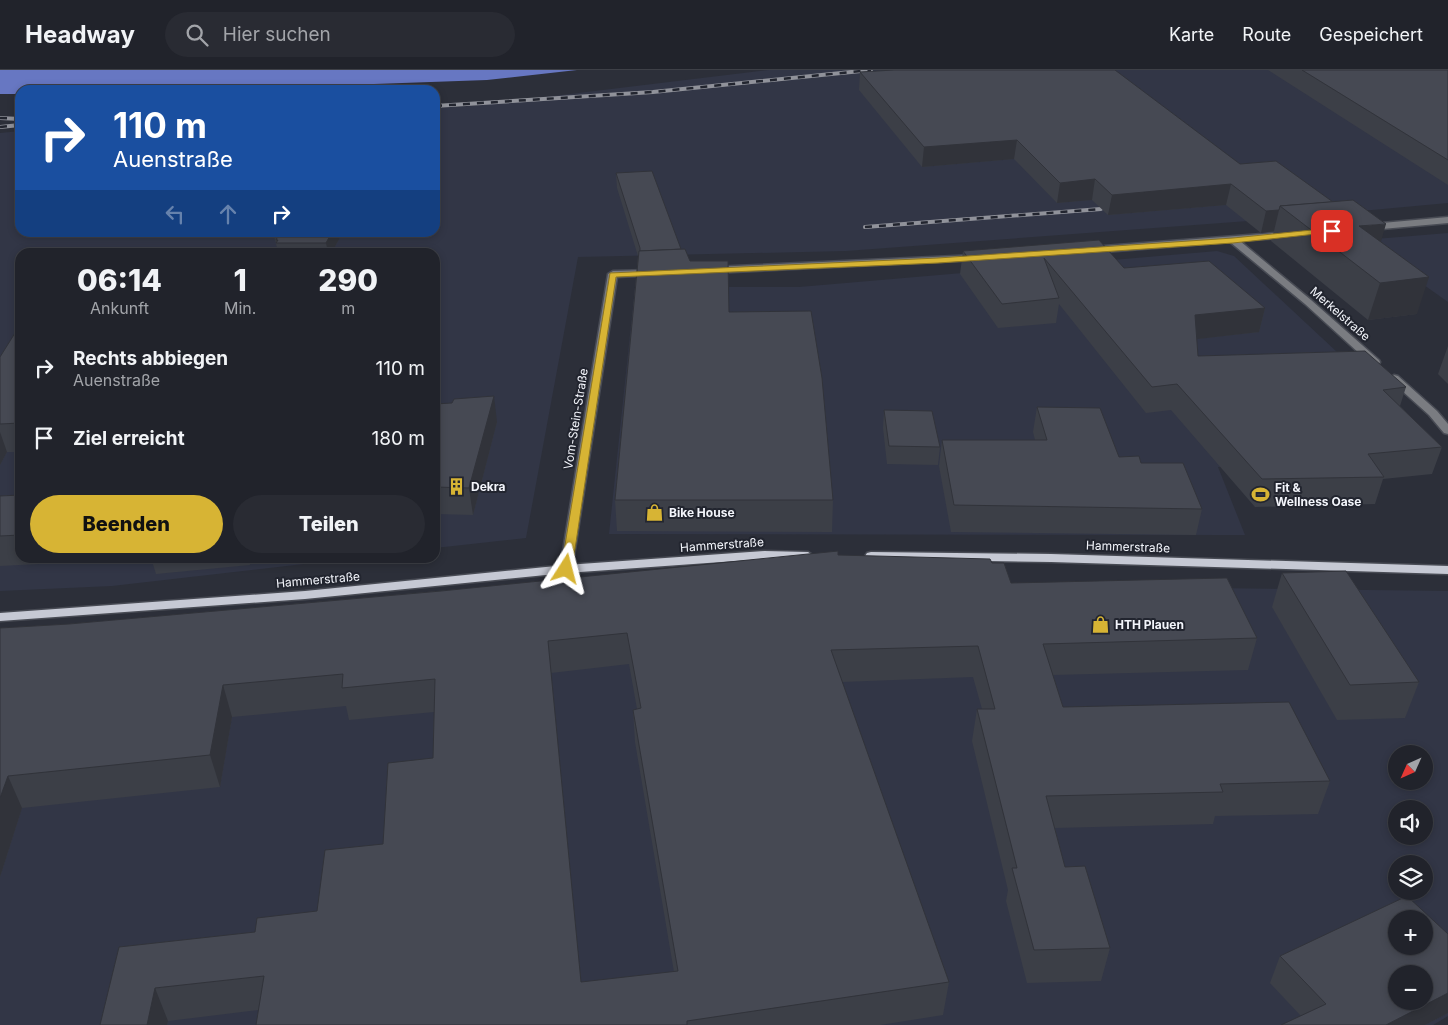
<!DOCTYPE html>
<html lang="de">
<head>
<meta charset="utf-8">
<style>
  body { margin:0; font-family:Inter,sans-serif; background:#292b33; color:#f1f3f6; height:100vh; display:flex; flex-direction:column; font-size:19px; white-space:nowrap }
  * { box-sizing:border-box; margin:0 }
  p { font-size:16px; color:#a2a4a9 }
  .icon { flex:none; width:28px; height:28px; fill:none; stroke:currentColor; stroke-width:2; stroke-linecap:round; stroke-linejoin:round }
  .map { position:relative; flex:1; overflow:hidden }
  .side { position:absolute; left:15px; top:178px; width:425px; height:315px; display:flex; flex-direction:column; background:#21232b; border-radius:15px; box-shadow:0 2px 8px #0003,0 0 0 1px #3e4047 }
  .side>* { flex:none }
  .hud { position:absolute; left:15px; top:15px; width:425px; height:152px; border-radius:15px; box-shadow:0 2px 8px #0003,0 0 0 1px #3e4047; background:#1a4fa0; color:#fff; overflow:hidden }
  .needle { width:32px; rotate:225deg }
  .tools { position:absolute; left:1388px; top:675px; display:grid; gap:10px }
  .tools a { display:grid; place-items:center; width:45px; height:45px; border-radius:50%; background:#21232b; box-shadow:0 2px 8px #0003,0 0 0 1px #3e4047; font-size:25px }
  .pin { position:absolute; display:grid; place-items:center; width:42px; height:42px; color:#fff; margin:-21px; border-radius:10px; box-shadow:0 2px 8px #0006 }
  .me { position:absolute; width:55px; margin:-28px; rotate:9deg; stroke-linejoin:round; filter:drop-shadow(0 0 4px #0008) }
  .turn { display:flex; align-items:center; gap:18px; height:105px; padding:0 15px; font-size:22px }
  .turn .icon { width:65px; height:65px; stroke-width:2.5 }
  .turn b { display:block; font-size:35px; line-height:42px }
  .lanes { display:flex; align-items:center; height:48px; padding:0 15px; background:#0003; justify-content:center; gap:25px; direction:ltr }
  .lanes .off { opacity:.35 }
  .eta { display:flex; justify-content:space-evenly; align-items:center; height:85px; text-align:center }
  .eta b { font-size:30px; font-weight:800; line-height:35px }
  .button { display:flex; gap:10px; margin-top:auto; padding:10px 15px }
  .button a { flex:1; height:58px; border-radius:30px; background:#d7b434; color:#111; font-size:20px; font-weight:800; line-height:58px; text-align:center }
  .button a+a { background:#292b33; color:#f1f3f6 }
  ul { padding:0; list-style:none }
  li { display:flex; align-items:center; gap:15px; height:70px; padding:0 15px }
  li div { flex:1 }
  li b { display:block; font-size:19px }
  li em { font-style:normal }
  header { display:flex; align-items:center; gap:30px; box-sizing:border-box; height:70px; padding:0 25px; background:#21232b; border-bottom:1px solid #3e4047 }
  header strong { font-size:24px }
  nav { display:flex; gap:28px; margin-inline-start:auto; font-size:18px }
  .search { width:350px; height:45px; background:#292b33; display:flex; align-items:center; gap:12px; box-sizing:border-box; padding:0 18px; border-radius:28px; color:#a2a4a9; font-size:19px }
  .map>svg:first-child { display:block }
  .built { fill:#323646; fill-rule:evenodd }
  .water { fill:#6777c2 }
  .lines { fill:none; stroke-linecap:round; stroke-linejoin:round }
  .minor-casing { stroke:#484b54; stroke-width:3 }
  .major-casing { stroke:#484b54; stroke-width:3 }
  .minor { fill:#7a7c81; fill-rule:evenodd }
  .major { fill:#c6c9d4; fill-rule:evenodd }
  .rail-casing { stroke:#90929a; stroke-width:4 }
  .rail { stroke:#22252f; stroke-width:2.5; stroke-dasharray:7; stroke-linecap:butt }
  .wall { fill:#3c3f47; fill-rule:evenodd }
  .shaded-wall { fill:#31333a }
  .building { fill:#464953; stroke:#31333a; fill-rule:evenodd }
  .route { fill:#d7b434; stroke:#8c7522 }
  .labels { text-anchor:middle; stroke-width:4; stroke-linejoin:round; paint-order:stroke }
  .street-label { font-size:12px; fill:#f3f5fb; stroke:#22252f }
  .poi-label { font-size:12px; font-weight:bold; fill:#f3f5fb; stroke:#22252f; text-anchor:start }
</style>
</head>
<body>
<header>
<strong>Headway</strong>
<div class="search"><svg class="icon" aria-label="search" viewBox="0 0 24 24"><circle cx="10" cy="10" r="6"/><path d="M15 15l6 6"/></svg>Hier suchen</div>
<nav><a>Karte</a><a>Route</a><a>Gespeichert</a></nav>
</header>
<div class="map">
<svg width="1448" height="955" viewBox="0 0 1448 955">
  <rect width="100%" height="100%" fill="#2c2f39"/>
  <g class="built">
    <path d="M769,0h679v133l-174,16 -428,32 -268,6 -52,281 -91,10v-296h-415v306h336l-244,28 -112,5v-458l20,-2v101h415v-124l36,-2z"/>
    <path d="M1448,163v69l-48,-34 -25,-29z"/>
    <path d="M1217,181l17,5 177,165 -66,43 -127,3 27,68 -636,-1 26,-247h164z"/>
    <path d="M801,513l647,8v425l-15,9h-1433v-369zM1396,684h28v27h-28zM1396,739h28v27h-28zM1396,794h28v27h-28zM1396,849h28v27h-28zM1396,904h28v27h-28z"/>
  </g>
  <path class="water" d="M0,0h577l-90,10 -281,10h-186v4h-20z"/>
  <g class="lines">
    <defs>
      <g id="minor">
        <path d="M1448,147v6l-77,7 -4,-3 4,-3z"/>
        <path d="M1288,162l3,1v4l-51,4 71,59 68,60 1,2 -1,2h-8l-66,-60 -75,-62 -139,11 -5,-3 5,-3z"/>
        <path d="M977,185l5,3 -2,2 -268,13 -5,-3 5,-3z"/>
        <path d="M652,200l5,3 -2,2 -38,2 -45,292 -1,3h-10l-1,-3 48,-295 5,-3z"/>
        <path d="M1394,305l4,1 39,35 11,13v10l-4,-1 -15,-18 -39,-35 -1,-2z"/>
      </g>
      <g id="major">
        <path d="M764,481l44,1 6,4 -6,4 -44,-1 -198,14 -261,26 -305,22v-8l305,-22 261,-26z"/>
        <path d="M871,482l180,2 397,12v8l-397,-12 -184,-3 -2,-3 2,-3z"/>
      </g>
    </defs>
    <use href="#minor" class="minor-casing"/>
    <use href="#major" class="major-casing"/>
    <use href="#minor" class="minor"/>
    <use href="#major" class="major"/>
    <defs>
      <g id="rail">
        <path d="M435,36l218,-14 218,-22"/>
        <path d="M0,48l20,1"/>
        <path d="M0,57l20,-2"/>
        <path d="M865,157l236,-18"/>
      </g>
    </defs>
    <use href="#rail" class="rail-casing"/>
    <use href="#rail" class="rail"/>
  </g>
  <g class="wall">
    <path d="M1268,0h180v115z"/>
    <path d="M860,2l380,92 141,78 36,72 -49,6 -97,-79 3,-10 -13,2 -35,-28 -118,10 -16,-15 -35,3 -43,-44 -92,8 -63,-77z"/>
    <path d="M616,103l65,76 48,63 104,188 -1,32 -215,-1 -2,-31 23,-244 -21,-68z"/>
    <path d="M273,162h70l-11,20h-54z"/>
    <path d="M963,181l161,17 141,40 -6,24 -63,7 2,17 208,31 -6,19 42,41 -10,27 -49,5 -8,25 -120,3 -84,-97 -25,3 -87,-109 -3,19 -58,5 -38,-54z"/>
    <path d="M20,255v127h-13l-7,13v-108z"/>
    <path d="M1448,276v38l-10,-10z"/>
    <path d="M452,333l45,19 -24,93 -38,-1v-110z"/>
    <path d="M1037,337l82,50 22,6 61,46 -6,26 -245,-3 -12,-66 3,-26h93l-2,-8z"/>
    <path d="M884,340l56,37 -2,18 -51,-1 -4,-36z"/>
    <path d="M20,425v63h79l-2,3 -97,5v-70z"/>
    <path d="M838,485l154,8 19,20 246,55 -9,32 -195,5 10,32 267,74 -12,33 -103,2 -2,8 -158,4 10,39 45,81 -9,33 -74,2 -21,-82 2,-11 -36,-149 5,-32h5l-9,-32 -131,5 107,300 -6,33 -63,10h-624l3,-15 -91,11 -1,4h-67l19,-78 136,-15 62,-21 66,-67 50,-86 1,-46 -85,8 -3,-14 -114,11 -12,70 -198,21 -22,69v-249l69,-4zM629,594l8,45 -4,1 2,32 39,230 -93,10 -30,-309z"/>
    <path d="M151,488h101l-2,7 -94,9z"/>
    <path d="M1282,503l137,109 -14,36 -68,2 -65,-113z"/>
    <path d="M1448,864v79l-23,12h-144l20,-9 -31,-33 10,-27z"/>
  </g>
  <g class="shaded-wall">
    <path d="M1017,70l-3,19 -92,8 2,-20z"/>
    <path d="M1095,109l-3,21 -35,3 3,-20z"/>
    <path d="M1231,114l-5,21 -118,10 4,-20z"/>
    <path d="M1279,140l-5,21 -13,2 5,-22z"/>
    <path d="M1386,154l-10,35 -17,-33z"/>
    <path d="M332,162h11l-11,20h-4l-2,-9z"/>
    <path d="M1429,207l-12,37 -49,6 12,-37z"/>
    <path d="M1265,238l-6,24 -70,8 6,-25z"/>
    <path d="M494,326l3,26 -24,93 -4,-27z"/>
    <path d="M0,362l7,20 -7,13z"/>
    <path d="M249,488h3l-2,7z"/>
    <path d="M223,615l9,32 -12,70 -10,-32z"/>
    <path d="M8,706l14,32 -22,69v-79z"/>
    <path d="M155,918l13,33 -1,4h-20z"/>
    <path d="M1448,923v20l-23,12h-39z"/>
  </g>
  <g class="building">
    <path d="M894,0h221l125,94 36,-3 57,41 -53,4 -1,4 -13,1 -35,-27 -119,11 -17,-16 -35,4 -43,-43 -93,7 -64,-75z"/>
    <path d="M1302,0h146v90z"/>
    <path d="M652,101l29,78 -41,2v-3l-24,-75z"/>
    <path d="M1353,130l33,24 -27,2 70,51 -49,6 -100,-77z"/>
    <path d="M280,162h52l-6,11h-50l2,-3h-2z"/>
    <path d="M1099,170l25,28 85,-7 56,47 -70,7 3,41 167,-5 41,36 -23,3 59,57 -74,7 16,23 -122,2 -85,-95 -25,3 -108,-129 15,40 -57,6 -39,-53z"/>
    <path d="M685,179l5,12h38l1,51 82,-1 11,67 11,122h-218l24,-249z"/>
    <path d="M20,255v98l-20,1v-67z"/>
    <path d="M494,326l-25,92 -34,-1v-83l17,-1 2,-4z"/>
    <path d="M1037,337l63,1 19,49 20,-1 2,7h42l19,46 -248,-4 -12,-65h105z"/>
    <path d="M884,340l48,1 8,36 -51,-1z"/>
    <path d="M20,425v40l-20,1v-40z"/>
    <path d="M838,481v4l152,4 2,4h12l7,20 213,-5h3l30,60 -214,6 20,63 226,-5 41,79 -110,3 3,8 -177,4 19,71 20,-1 25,82 -76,2 -22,-82h5l-40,-159h18l-17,-63 -147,4 118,332 -262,39v4h-431l8,-49 -109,12 -8,37h-47l19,-78 136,-15 2,-14 60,-7 8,-61 58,-6 5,-81 45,-5 2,-79 -93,9 1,-14 -120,11 -13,70 -202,21 -8,22v-170l69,-4 372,-33zM627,563l14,75 -8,2 45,261 -97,11 -33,-341z"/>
    <path d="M1346,501l73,111 -69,3 -68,-112z"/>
    <path d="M1407,826l41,38v59l-62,32h-105l45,-21 -46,-48zM1396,849h28v27h-28zM1396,904h28v27h-28z"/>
  </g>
  <path class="route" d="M1332,158l4,3 -1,1 -102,11 -295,20 -322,14 -44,292 -6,3 -5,-3 49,-296 328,-15 295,-20z"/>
  <defs>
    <symbol id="building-bare" viewBox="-9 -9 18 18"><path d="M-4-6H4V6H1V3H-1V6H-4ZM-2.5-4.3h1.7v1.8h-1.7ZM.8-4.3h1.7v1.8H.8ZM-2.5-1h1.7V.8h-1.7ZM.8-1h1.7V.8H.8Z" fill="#d7b434" stroke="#22252f" stroke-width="2.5" paint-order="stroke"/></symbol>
    <symbol id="stadium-bare" viewBox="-9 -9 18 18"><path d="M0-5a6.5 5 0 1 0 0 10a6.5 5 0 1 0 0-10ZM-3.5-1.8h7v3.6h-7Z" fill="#d7b434" stroke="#22252f" stroke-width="2.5" paint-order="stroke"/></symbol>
    <symbol id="shop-bare" viewBox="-9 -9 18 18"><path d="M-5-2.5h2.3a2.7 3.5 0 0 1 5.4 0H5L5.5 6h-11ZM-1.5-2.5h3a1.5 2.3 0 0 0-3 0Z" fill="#d7b434" stroke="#22252f" stroke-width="2.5" paint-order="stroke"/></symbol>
  </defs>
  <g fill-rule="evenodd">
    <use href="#building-bare" x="444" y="404" width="25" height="25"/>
    <use href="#stadium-bare" x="1248" y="412" width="25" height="25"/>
    <use href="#shop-bare" x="642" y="430" width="25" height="25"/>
    <use href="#shop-bare" x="1088" y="542" width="25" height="25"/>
  </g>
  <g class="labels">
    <g class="street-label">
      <text transform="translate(1340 244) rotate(41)" y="4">Merkelstraße</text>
      <text transform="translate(576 349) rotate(-81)" y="4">Vom-Stein-Straße</text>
      <text transform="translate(722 475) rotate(-4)" y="4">Hammerstraße</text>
      <text transform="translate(1128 477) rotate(2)" y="4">Hammerstraße</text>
      <text transform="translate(318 510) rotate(-5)" y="4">Hammerstraße</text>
    </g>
    <g class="poi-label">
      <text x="471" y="421">Dekra</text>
      <text x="1275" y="422">Fit &amp;<tspan x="1275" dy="14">Wellness Oase</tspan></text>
      <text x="669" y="447">Bike House</text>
      <text x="1115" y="559">HTH Plauen</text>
    </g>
  </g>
</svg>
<div class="tools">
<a><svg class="needle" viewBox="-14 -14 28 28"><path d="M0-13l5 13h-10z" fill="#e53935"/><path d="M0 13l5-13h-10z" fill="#a2a4a9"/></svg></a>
<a><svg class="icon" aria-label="sound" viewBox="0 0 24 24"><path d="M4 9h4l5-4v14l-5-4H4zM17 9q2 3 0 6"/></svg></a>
<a><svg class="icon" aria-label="layers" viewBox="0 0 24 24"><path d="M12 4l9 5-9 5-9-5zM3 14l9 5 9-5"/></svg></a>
<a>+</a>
<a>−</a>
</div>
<div class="pin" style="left:1332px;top:161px;background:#d93025"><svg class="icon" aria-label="arrive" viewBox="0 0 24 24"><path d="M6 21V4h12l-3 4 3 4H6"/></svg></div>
<svg class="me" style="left:566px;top:499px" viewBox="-20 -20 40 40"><path d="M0-17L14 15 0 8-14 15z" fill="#d7b434" stroke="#fff" stroke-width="4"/></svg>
<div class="hud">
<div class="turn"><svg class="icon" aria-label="right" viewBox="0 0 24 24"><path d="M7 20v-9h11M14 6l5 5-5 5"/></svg><div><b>110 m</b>Auenstraße</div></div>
<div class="lanes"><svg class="icon off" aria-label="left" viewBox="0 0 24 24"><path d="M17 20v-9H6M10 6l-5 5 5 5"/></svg><svg class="icon off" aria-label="ahead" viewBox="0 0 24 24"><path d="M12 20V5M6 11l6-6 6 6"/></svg><svg class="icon" aria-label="right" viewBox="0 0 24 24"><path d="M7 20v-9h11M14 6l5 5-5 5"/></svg></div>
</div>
<section class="side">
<div class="eta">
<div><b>06:14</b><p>Ankunft</p></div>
<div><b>1</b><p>Min.</p></div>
<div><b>290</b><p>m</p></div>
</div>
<ul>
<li><svg class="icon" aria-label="right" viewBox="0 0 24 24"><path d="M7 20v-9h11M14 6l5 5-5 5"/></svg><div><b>Rechts abbiegen</b><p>Auenstraße</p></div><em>110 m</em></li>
<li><svg class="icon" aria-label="arrive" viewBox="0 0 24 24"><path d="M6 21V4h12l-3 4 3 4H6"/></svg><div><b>Ziel erreicht</b></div><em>180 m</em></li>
</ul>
<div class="button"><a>Beenden</a><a>Teilen</a></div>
</section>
</div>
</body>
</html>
